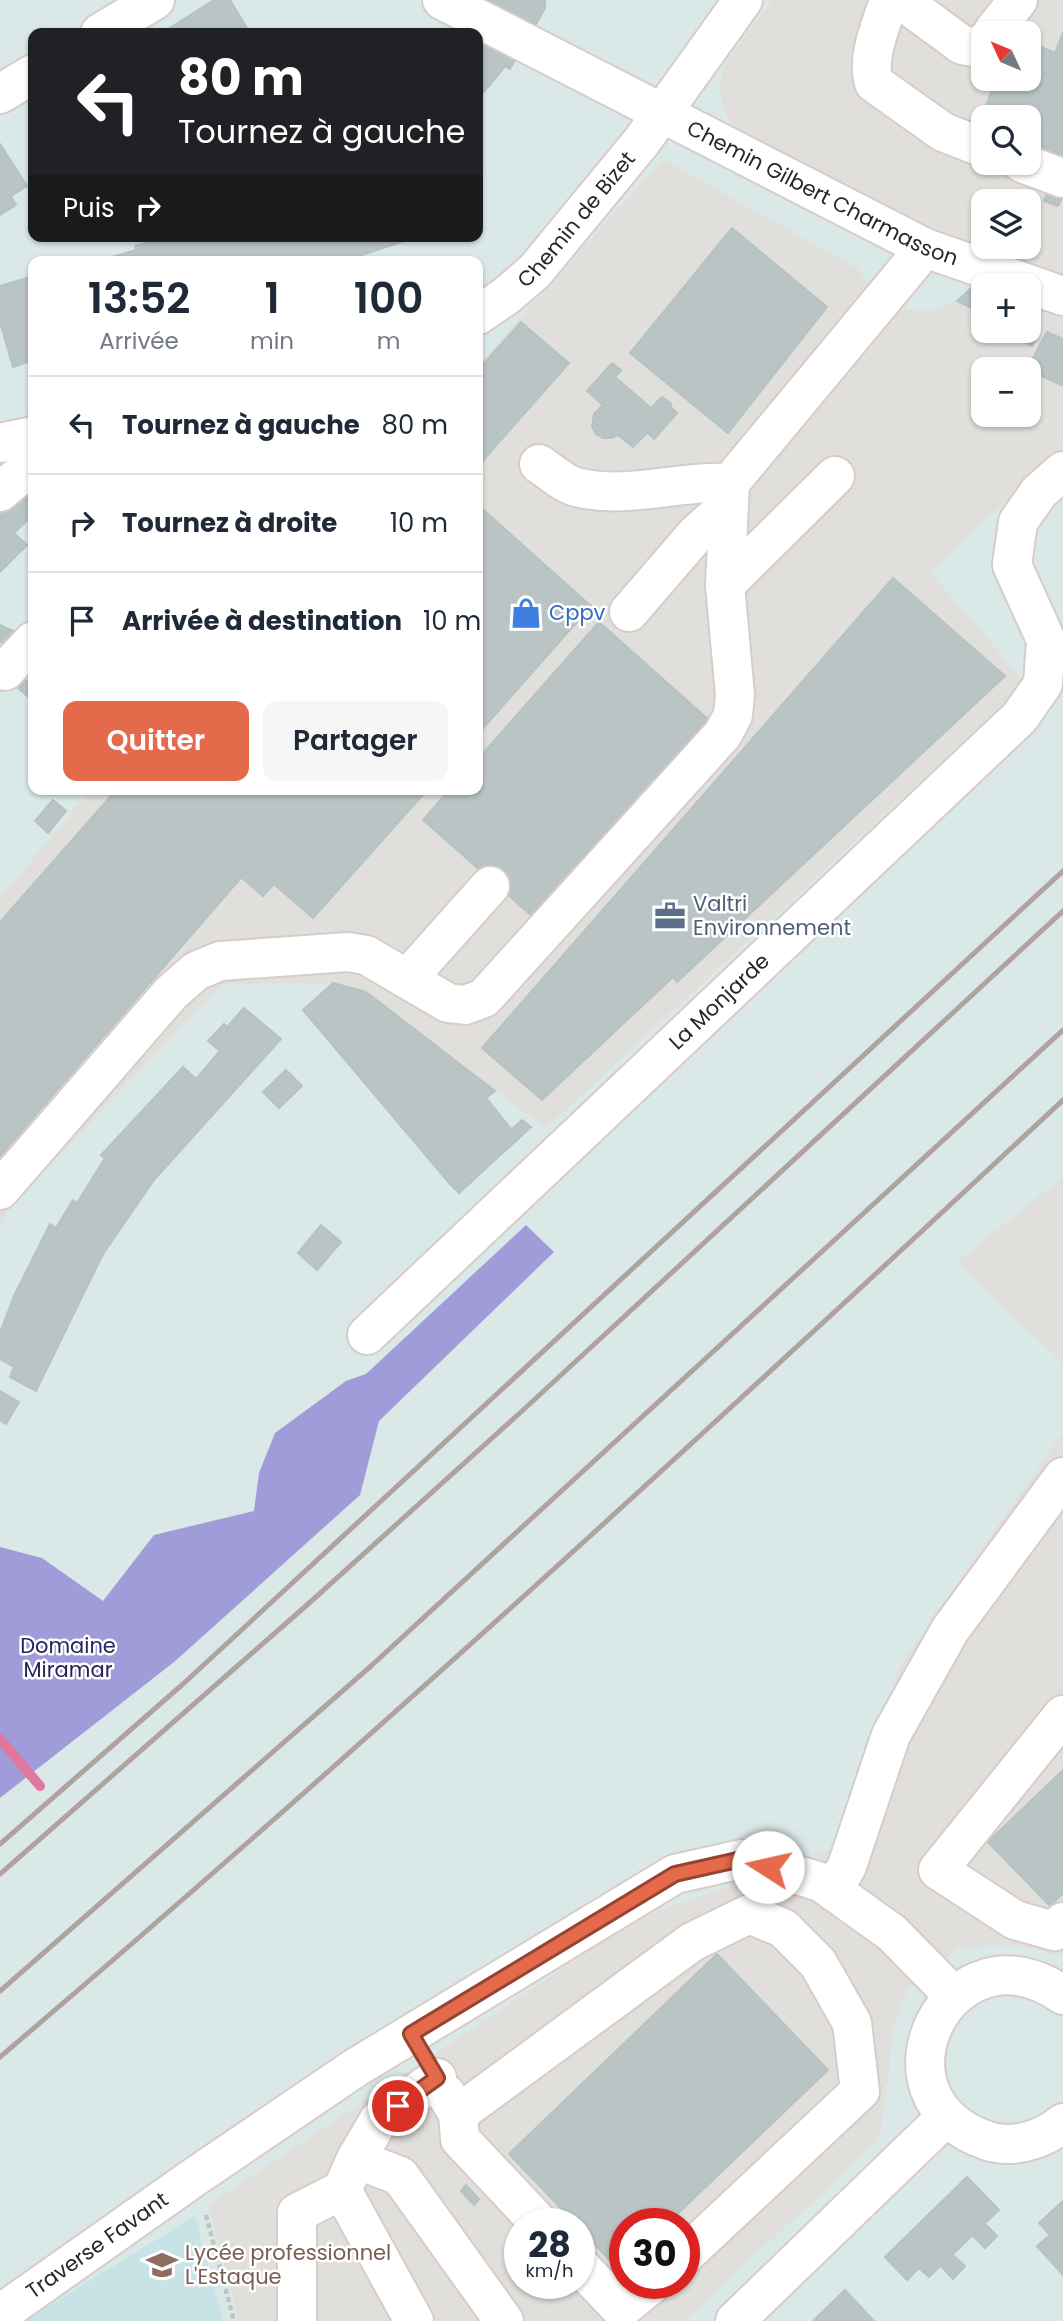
<!DOCTYPE html>
<html lang="fr">
<head>
<meta charset="utf-8">
<style>
  body { margin:0; font-family:Poppins,sans-serif; background:#f6f6f7; color:#1f2937; height:100vh; display:flex; flex-direction:column; font-size:26px; white-space:nowrap }
  * { box-sizing:border-box; margin:0 }
  p { font-size:23px; color:#747a83 }
  .icon { flex:none; width:38px; height:38px; fill:none; stroke:currentColor; stroke-width:2; stroke-linecap:round; stroke-linejoin:round }
  .map { position:relative; flex:1; overflow:hidden }
  .details { position:absolute; left:28px; top:256px; width:455px; height:539px; display:flex; flex-direction:column; background:#fff; border-radius:14px; box-shadow:0 2px 5px #0004 }
  .details>* { flex:none }
  .banner { position:absolute; left:28px; top:28px; width:455px; height:214px; border-radius:14px; box-shadow:0 2px 5px #0004; background:#202124; color:#fff; overflow:hidden }
  .needle { width:46px; rotate:314deg }
  .fabs { position:absolute; left:971px; top:21px; display:grid; gap:14px }
  .fabs a { display:grid; place-items:center; width:70px; height:70px; border-radius:14px; background:#fff; box-shadow:0 2px 5px #0004; font-size:35px }
  .speed { position:absolute; left:504px; top:2208px; display:flex; gap:14px; font-size:35px; font-weight:700; text-align:center }
  .speed>* { display:grid; place-content:center; width:91px; height:91px; border-radius:50%; background:#fff; box-shadow:0 2px 5px #0004; line-height:1 }
  .speed small { font-size:18px; font-weight:400 }
  .speed .limit { border:10px solid #d22; background:#fff; color:#111 }
  .pin { position:absolute; display:grid; place-items:center; width:60px; height:60px; color:#fff; margin:-30px; border:4px solid #fff; border-radius:50%; box-shadow:0 2px 7px #0007 }
  .me { position:absolute; width:77px; margin:-38px; rotate:280deg; stroke-linejoin:round; filter:drop-shadow(0 0 5px #0008) }
  .turn { display:flex; align-items:center; gap:24px; height:147px; padding:0 35px; font-size:32px }
  .turn .icon { width:91px; height:91px; stroke-width:2.5 }
  .turn b { display:block; font-size:49px; line-height:60px }
  .then { display:flex; align-items:center; height:66px; padding:0 35px; background:#0003; gap:14px; font-size:26px }
  .eta { display:flex; justify-content:space-evenly; align-items:center; height:119px; text-align:center }
  .eta b { font-size:42px; font-weight:600; line-height:49px }
  .primary-button { display:flex; gap:14px; margin-top:auto; padding:14px 35px }
  .primary-button a { flex:1; height:80px; border-radius:14px; background:#e5694b; color:#fff; font-size:28px; font-weight:600; line-height:80px; text-align:center }
  .primary-button a+a { background:#f6f6f7; color:#1f2937 }
  ul { padding:0; list-style:none }
  li { display:flex; align-items:center; gap:21px; height:98px; padding:0 35px; border-top:2px solid #e0e1e3 }
  li div { flex:1 }
  li b { display:block; font-size:26px }
  li em { font-style:normal }
  .map>svg:first-child { display:block }
  .industrial { fill:#e1dfdb; fill-rule:evenodd }
  .education { fill:#c8e3e5 }
  .green { fill:#9f9cd9 }
  .lines { fill:none; stroke-linecap:round; stroke-linejoin:round }
  .stream { stroke:#e0789d; stroke-width:10 }
  .building { fill:#bac4c4; stroke:#b5c3c3; stroke-width:2 }
  .minor-casing { stroke:#d8ccc9; stroke-width:42 }
  .path { stroke:#c3c3c3; stroke-width:4.5; stroke-dasharray:5 3.5; stroke-linecap:butt }
  .minor { stroke:#fff; stroke-width:38 }
  .rail { stroke:#b0a29e; stroke-width:5 }
  .route-casing { stroke:#954431; stroke-width:18 }
  .route { stroke:#e5694b; stroke-width:12 }
  .labels { text-anchor:middle; stroke-width:5; stroke-linejoin:round; paint-order:stroke }
  .street-label { font-size:21px; fill:#272727; stroke:#fff }
  .shop-label { font-size:21px; fill:#366cbe; stroke:#fff; text-anchor:start }
  .service-label { font-size:21px; fill:#4e5e75; stroke:#fff; text-anchor:start }
  .park-label { font-size:21px; fill:#2b215b; stroke:#fff }
  .education-label { font-size:21px; fill:#785e54; stroke:#fff; text-anchor:start }
</style>
</head>
<body>
<div class="map">
<svg width="1063" height="2321" viewBox="0 0 1063 2321">
  <rect width="100%" height="100%" fill="#dae8e8"/>
  <g class="industrial">
    <path d="M772,0h291v279l-123,-42 -145,-66 -66,-50 -7,-17 -3,-17 6,-24zM984,33h45v46h-45zM984,117h45v46h-45zM984,201h45v46h-45z"/>
    <path d="M663,159l195,110 12,18 17,15 28,9 18,-1 24,-9 27,-16v46h45v-33l34,12v137l-132,126 95,110 -480,445 -180,-135 -34,-10 -110,1 -212,223 -10,17v-326l92,-109h386v-424zM984,369h45v46h-45z"/>
    <path d="M1063,1177v186l-107,-100z"/>
    <path d="M1063,1433v524l-44,-12 -60,2 -51,42 -16,38 -3,48 -10,65 -195,181h-445l-31,-116 427,-285 216,-79 48,-174zM520,2224h59v60h-59zM625,2224h59v60h-59z"/>
  </g>
  <path class="education" d="M195,2216l28,105h-197l9,-7z"/>
  <path class="green" d="M526,1225l28,27 -175,169 -19,74 -186,167 -174,136v-251l42,11 61,43 51,-66 100,-24 5,-38 16,-40 71,-52 20,-7z"/>
  <g class="lines">
    <path class="stream" d="M0,1739l40,47"/>
  </g>
  <g class="building">
    <path d="M214,0h16l20,33h-88z"/>
    <path d="M482,0h28l-6,12z"/>
    <path d="M510,0h35v8l-17,31 -29,-19z"/>
    <path d="M1063,32v130l-34,-13v-32h-45v15l-7,-2 19,-51h33v-37l26,11z"/>
    <path d="M478,33l41,19 -9,17 -18,-11 -14,17z"/>
    <path d="M492,58l14,7 -16,20 -12,-10z"/>
    <path d="M478,76l12,9 -12,13z"/>
    <path d="M0,144l27,42 -16,10 5,9 -16,10z"/>
    <path d="M1048,190l15,6 -5,10 -14,-5z"/>
    <path d="M732,228l95,79 -99,126 -98,-80z"/>
    <path d="M171,236h248l-75,25h-103l-2,-7 -20,7h-121l38,-11 -1,-4z"/>
    <path d="M33,276v84l-20,7 -13,-45v-36z"/>
    <path d="M979,281l5,4v29l-27,-13z"/>
    <path d="M521,322l42,36 -85,96v-84z"/>
    <path d="M1029,323l12,5 -9,18 -29,-14 -3,7 -7,-3 2,-5h34z"/>
    <path d="M1047,332l16,7v47l-36,-17z"/>
    <path d="M563,358l6,5 -91,103v-12z"/>
    <path d="M612,363l9,7 -6,7 36,31 11,-11 9,7 -9,14 -29,29 -15,-12 -7,3h-8l-7,-4 -4,-7 2,-13 9,-9 -16,-14z"/>
    <path d="M670,406l7,7 -23,26 -6,-6z"/>
    <path d="M33,478v37l-19,18 13,12 -27,27v-66z"/>
    <path d="M478,505l113,101 -113,128z"/>
    <path d="M893,578l112,98 -328,306 -4,-5 -131,123 -60,-52z"/>
    <path d="M599,622l110,98 -176,197 -110,-97 27,-31h28v-30z"/>
    <path d="M0,625l26,12 -11,12 -15,-7z"/>
    <path d="M26,680l7,6v15l-15,-13z"/>
    <path d="M117,789h311l-115,129 -61,-53 -252,291v-234z"/>
    <path d="M53,800l13,11 -18,22 -13,-12z"/>
    <path d="M252,865l22,19 -11,12 -22,-19z"/>
    <path d="M333,983l33,9 129,99 -9,7 26,32 -62,54 -147,-174z"/>
    <path d="M244,1008l37,31 -127,141 -51,74 -67,137 -26,-14 4,-10 -14,-8v-26l14,-37 36,-72 6,4 17,-28 4,3 28,-45 -4,-3 82,-88 13,12 24,-28 -12,-10 16,-17 3,3z"/>
    <path d="M286,1070l16,16 -23,22 -16,-16z"/>
    <path d="M522,1120l9,7 -72,66 -9,-9z"/>
    <path d="M321,1225l20,17 -24,28 -19,-17z"/>
    <path d="M0,1391l19,11 -13,22 -6,-4z"/>
    <path d="M1063,1770v123l-13,13 -62,-64z"/>
    <path d="M717,1954l111,116 -161,154h-42v52l-46,-48v-4h-3l-67,-70z"/>
    <path d="M967,2177l32,33 -70,67 -10,-9 -12,12 -22,-23z"/>
    <path d="M466,2185l13,14 -5,6 -13,-14z"/>
    <path d="M1063,2201v49l-24,-27z"/>
    <path d="M985,2224l12,12 -12,12 -12,-12z"/>
    <path d="M1050,2235l13,15v25l-26,-29z"/>
    <path d="M953,2255l12,11 -12,13 -12,-13z"/>
    <path d="M845,2290l29,31h-61z"/>
  </g>
  <g class="lines">
    <defs>
      <g id="minor">
        <path id="s1" d="M442,0l483,248 138,48"/>
        <path d="M889,0c-8,26 -23,57 -15,83l69,49 41,16"/>
        <path d="M901,0l61,45 12,2 10,-4"/>
        <path d="M100,33l55,-33"/>
        <path d="M992,33l26,-33"/>
        <path d="M0,94l33,-20"/>
        <path d="M1022,163l40,15"/>
        <path id="s2" d="M478,315l28,-19 29,-25 107,-130 101,-141"/>
        <path d="M0,443l33,-7"/>
        <path d="M539,464c11,7 25,20 37,23 50,13 103,-7 154,-4"/>
        <path d="M0,492l33,-28"/>
        <path d="M725,585l110,-109"/>
        <path d="M629,612l68,-79 32,-28"/>
        <path d="M5,671l28,-30"/>
        <path d="M407,979l83,-93"/>
        <path d="M0,1190l171,-197 25,-22 24,-10 128,-9 18,3 82,48 17,2 19,-7 239,-264 10,-19 2,-20 -10,-110 5,-102 195,-235"/>
        <path id="s3" d="M367,1335l653,-618 23,-33 3,-44 -34,-75 6,-43 21,-30 24,-21"/>
        <path d="M1063,1715l-125,155 77,50 39,11 9,-9"/>
        <path d="M833,1891l14,-25 44,-131 59,-105 113,-153"/>
        <path d="M1063,1995c-112,-79 -204,103 -75,146 25,8 55,-1 75,-18"/>
        <path d="M446,2094l12,20 2,25 80,85"/>
        <path d="M458,2114l234,-172 57,-28 34,14 35,35 34,60 8,68 -176,165"/>
        <path d="M356,2159l44,17 104,145"/>
        <path d="M342,2190l72,131"/>
        <path d="M579,2265l42,44 31,-25"/>
        <path id="s4" d="M0,2314l193,-136 162,-110 320,-194 67,-15 79,23 71,51 62,63"/>
        <path d="M297,2321v-108l45,-23 14,-31 23,-39 58,-42"/>
        <path d="M735,2321l211,-204"/>
      </g>
    </defs>
    <use href="#minor" class="minor-casing"/>
    <path class="path" d="M206,2215l28,106"/>
    <use href="#minor" class="minor"/>
    <g class="rail">
      <path d="M0,1844l183,-160 880,-813"/>
      <path d="M0,1874l307,-269 214,-193 542,-501"/>
      <path d="M0,1991l371,-325 692,-636"/>
      <path d="M0,2057c363,-309 714,-632 1063,-957"/>
    </g>
  </g>
  <g class="lines">
    <defs>
      <path id="route" d="M398,2106l39,-28 -26,-44 264,-160 67,-15 26,8"/>
    </defs>
    <use href="#route" class="route-casing"/>
    <use href="#route" class="route"/>
  </g>
  <defs>
    <symbol id="shop-bare" viewBox="-9 -9 18 18"><path d="M-5-2.5h2.3a2.7 3.5 0 0 1 5.4 0H5L5.5 6h-11ZM-1.5-2.5h3a1.5 2.3 0 0 0-3 0Z" fill="#3f7fe0" stroke="#fff" stroke-width="2.5" paint-order="stroke"/></symbol>
    <symbol id="office-bare" viewBox="-9 -9 18 18"><path d="M-6-3h4V-5.5h4V-3h4V5H-6ZM-1-4.5V-3h2v-1.5ZM-6 0V1H6V0Z" fill="#5c6f8a" stroke="#fff" stroke-width="2.5" paint-order="stroke"/></symbol>
    <symbol id="school-bare" viewBox="-9 -9 18 18"><path d="M0-5L7-2L0 1L-7-2ZM-4 1L0 2.5L4 1V4Q0 6-4 4Z" fill="#8d6e63" stroke="#fff" stroke-width="2.5" paint-order="stroke"/></symbol>
  </defs>
  <g fill-rule="evenodd">
    <use href="#shop-bare" x="504" y="591" width="44" height="44"/>
    <use href="#office-bare" x="648" y="894" width="44" height="44"/>
    <use href="#school-bare" x="140" y="2243" width="44" height="44"/>
  </g>
  <g class="labels">
    <g class="street-label">
      <text dy="7" stroke="none"><textPath href="#s1" startOffset="427">Chemin Gilbert Charmasson</textPath></text>
      <text dy="7" stroke="none"><textPath href="#s2" startOffset="138">Chemin de Bizet</textPath></text>
      <text dy="7" stroke="none"><textPath href="#s3" startOffset="485">La Monjarde</textPath></text>
      <text dy="7" stroke="none"><textPath href="#s4" startOffset="119">Traverse Favant</textPath></text>
    </g>
    <g class="shop-label">
      <text x="549" y="620">Cppv</text>
    </g>
    <g class="service-label">
      <text x="693" y="911">Valtri<tspan x="693" dy="24">Environnement</tspan></text>
    </g>
    <g class="park-label">
      <text x="68" y="1653">Domaine<tspan x="68" dy="24">Miramar</tspan></text>
    </g>
    <g class="education-label">
      <text x="185" y="2260">Lycée professionnel<tspan x="185" dy="24">L'Estaque</tspan></text>
    </g>
  </g>
</svg>
<div class="fabs">
<a><svg class="needle" viewBox="-14 -14 28 28"><path d="M0-13l5 13h-10z" fill="#e53935"/><path d="M0 13l5-13h-10z" fill="#747a83"/></svg></a>
<a><svg class="icon" aria-label="search" viewBox="0 0 24 24"><circle cx="10" cy="10" r="6"/><path d="M15 15l6 6"/></svg></a>
<a><svg class="icon" aria-label="layers" viewBox="0 0 24 24"><path d="M12 4l9 5-9 5-9-5zM3 14l9 5 9-5"/></svg></a>
<a>+</a>
<a>−</a>
</div>
<div class="speed"><div>28<small>km/h</small></div><div class="limit">30</div></div>
<div class="pin" style="left:398px;top:2106px;background:#d93025"><svg class="icon" aria-label="arrive" viewBox="0 0 24 24"><path d="M6 21V4h12l-3 4 3 4H6"/></svg></div>
<svg class="me" style="left:768px;top:1867px" viewBox="-20 -20 40 40"><circle r="19" fill="#fff"/><path d="M0-13L10 11 0 6-10 11z" fill="#e5694b"/></svg>
<div class="banner">
<div class="turn"><svg class="icon" aria-label="left" viewBox="0 0 24 24"><path d="M17 20v-9H6M10 6l-5 5 5 5"/></svg><div><b>80 m</b>Tournez à gauche</div></div>
<div class="then">Puis<svg class="icon" aria-label="right" viewBox="0 0 24 24"><path d="M7 20v-9h11M14 6l5 5-5 5"/></svg></div>
</div>
<section class="details">
<div class="eta">
<div><b>13:52</b><p>Arrivée</p></div>
<div><b>1</b><p>min</p></div>
<div><b>100</b><p>m</p></div>
</div>
<ul>
<li><svg class="icon" aria-label="left" viewBox="0 0 24 24"><path d="M17 20v-9H6M10 6l-5 5 5 5"/></svg><div><b>Tournez à gauche</b></div><em>80 m</em></li>
<li><svg class="icon" aria-label="right" viewBox="0 0 24 24"><path d="M7 20v-9h11M14 6l5 5-5 5"/></svg><div><b>Tournez à droite</b></div><em>10 m</em></li>
<li><svg class="icon" aria-label="arrive" viewBox="0 0 24 24"><path d="M6 21V4h12l-3 4 3 4H6"/></svg><div><b>Arrivée à destination</b></div><em>10 m</em></li>
</ul>
<div class="primary-button"><a>Quitter</a><a>Partager</a></div>
</section>
</div>
</body>
</html>
